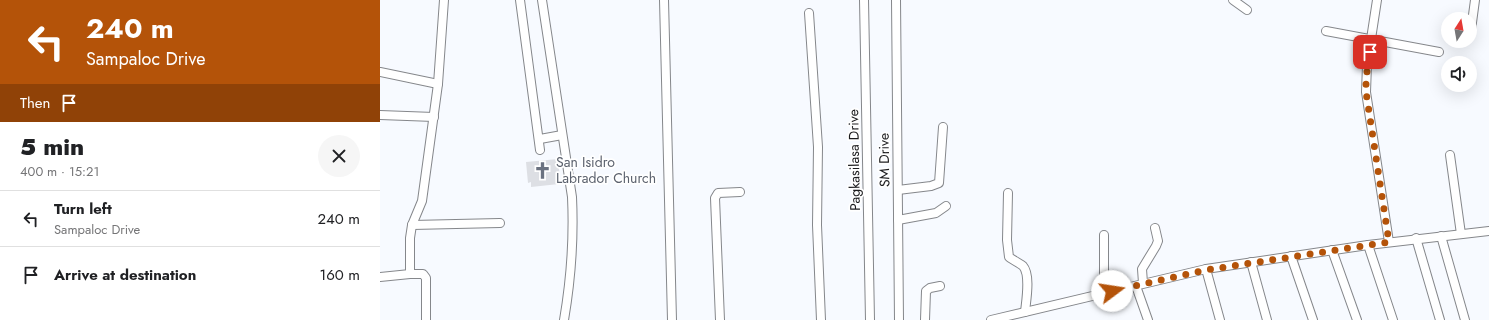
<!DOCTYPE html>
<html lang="en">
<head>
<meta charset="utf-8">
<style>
  body { margin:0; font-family:Jost,sans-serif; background:#f6f6f6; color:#202124; height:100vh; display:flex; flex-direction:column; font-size:15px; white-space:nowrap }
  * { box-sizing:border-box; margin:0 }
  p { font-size:13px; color:#757577 }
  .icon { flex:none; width:22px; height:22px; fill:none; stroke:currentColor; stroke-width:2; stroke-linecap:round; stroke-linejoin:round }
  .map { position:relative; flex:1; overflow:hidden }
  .side { display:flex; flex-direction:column; background:#fff; width:380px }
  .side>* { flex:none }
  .banner { background:#b45309; color:#fff; overflow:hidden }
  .needle { width:26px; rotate:11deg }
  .fabs { position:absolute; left:1061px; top:12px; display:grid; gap:8px }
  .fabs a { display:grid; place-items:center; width:36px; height:36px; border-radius:50%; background:#fff; box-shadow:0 4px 16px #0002; font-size:20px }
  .pin { position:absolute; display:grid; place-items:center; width:34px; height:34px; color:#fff; margin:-17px; border-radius:8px; box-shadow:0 2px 6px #0006 }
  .me { position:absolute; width:44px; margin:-22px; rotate:76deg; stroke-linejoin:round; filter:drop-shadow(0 0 3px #0008) }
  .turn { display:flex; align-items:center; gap:14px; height:84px; padding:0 20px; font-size:18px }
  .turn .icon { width:52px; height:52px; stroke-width:2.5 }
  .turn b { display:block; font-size:28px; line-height:34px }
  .then { display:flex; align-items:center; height:38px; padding:0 20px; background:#0003; gap:8px; font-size:15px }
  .round { display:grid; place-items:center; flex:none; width:42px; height:42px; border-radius:21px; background:#f6f6f6 }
  .summary { display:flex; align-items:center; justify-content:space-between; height:68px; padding:0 20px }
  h1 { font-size:24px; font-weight:800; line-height:30px }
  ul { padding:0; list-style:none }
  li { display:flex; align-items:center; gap:12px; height:56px; padding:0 20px; border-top:1px solid #e0e0e0 }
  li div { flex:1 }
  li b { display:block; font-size:15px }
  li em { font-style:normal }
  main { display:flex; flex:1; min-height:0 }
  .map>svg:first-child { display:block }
  .building { fill:#dddfe4 }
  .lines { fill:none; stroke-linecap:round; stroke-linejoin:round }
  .minor-casing { stroke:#85878b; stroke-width:10 }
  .minor { stroke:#fff; stroke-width:8 }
  .route { stroke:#b45309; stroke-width:7; stroke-dasharray:0 12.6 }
  .labels { text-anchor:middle; stroke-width:3.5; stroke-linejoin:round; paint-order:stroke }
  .street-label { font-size:14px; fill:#1b1b1d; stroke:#fff }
  .worship-label { font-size:14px; fill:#5b616d; stroke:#fff; text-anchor:start }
</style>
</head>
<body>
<main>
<section class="side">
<div class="banner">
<div class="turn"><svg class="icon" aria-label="left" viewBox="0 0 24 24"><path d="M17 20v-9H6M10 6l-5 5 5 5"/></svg><div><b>240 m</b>Sampaloc Drive</div></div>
<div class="then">Then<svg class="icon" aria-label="arrive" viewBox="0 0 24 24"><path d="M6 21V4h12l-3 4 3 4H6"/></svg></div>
</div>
<div class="summary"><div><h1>5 min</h1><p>400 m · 15:21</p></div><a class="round"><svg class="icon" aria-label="close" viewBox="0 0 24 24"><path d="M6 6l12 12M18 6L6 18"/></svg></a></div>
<ul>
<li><svg class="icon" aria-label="left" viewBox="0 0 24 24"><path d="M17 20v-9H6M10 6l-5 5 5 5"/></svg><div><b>Turn left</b><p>Sampaloc Drive</p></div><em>240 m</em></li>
<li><svg class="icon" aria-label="arrive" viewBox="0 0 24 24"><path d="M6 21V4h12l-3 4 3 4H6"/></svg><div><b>Arrive at destination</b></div><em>160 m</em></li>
</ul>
</section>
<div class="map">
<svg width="1109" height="320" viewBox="0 0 1109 320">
  <rect width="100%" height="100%" fill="#f7faff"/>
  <path class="building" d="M178,159l2,20h-2l1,5 -28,3v-5l-3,1 -2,-21z"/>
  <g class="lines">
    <defs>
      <g id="minor">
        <path d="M140,0l20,150"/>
        <path d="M162,0l30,197c2,42 -1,82 -8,123"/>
        <path d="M284,0l8,320"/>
        <path d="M484,0l6,320"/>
        <path d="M516,0l3,320"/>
        <path d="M853,0l14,10"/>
        <path d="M997,0l-10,65 -1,27 23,150"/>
        <path d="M429,13l9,134 -1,78 4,95"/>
        <path d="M1091,30l4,-30"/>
        <path d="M946,31l113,21"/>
        <path d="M0,72l58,12"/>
        <path d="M0,115l54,2"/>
        <path d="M160,139l22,-4"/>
        <path d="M1070,155l11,79"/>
        <path d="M518,190l33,-4 8,-3 4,-56"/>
        <path d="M628,193l-1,47 2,17c4,3 10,6 14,9 8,9 3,35 2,46"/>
        <path d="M518,220l38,-7 10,-7"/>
        <path d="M32,225l88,-2"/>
        <path d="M1061,236l24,84"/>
        <path d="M1036,238l24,82"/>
        <path d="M988,245l25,75"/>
        <path d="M952,250l25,70"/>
        <path d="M911,256l22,64"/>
        <path d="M871,262l16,58"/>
        <path d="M826,269l14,51"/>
        <path d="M0,277l30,-3"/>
        <path d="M763,283l-1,-14 14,-23 2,-5 -3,-13"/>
        <path d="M756,286l12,34"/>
        <path d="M720,294l4,-18v-41"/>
        <path d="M46,320v-42l-3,-4h-13v-36l2,-13 10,-24 16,-117 6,-84"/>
        <path d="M340,320l-5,-122 3,-5 22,-1"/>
        <path d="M545,320l1,-29 4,-3 10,-2"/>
        <path d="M611,320l215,-51 162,-24 121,-14"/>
      </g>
    </defs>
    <use href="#minor" class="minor-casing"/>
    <use href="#minor" class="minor"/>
  </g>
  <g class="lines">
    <path class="route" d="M732,291l94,-21 183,-28 -23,-150v-14l4,-26"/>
  </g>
  <defs>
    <symbol id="church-bare" viewBox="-9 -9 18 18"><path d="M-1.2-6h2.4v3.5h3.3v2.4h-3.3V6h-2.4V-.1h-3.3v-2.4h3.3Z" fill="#6b7280" stroke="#fff" stroke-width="2.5" paint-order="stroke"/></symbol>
  </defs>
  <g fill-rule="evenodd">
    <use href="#church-bare" x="150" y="158" width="25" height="25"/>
  </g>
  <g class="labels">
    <g class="street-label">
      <text transform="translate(474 160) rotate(-91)" y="5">Pagkasilasa Drive</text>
      <text transform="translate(504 160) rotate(-91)" y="5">SM Drive</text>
    </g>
    <g class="worship-label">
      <text x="176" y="167">San Isidro<tspan x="176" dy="16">Labrador Church</tspan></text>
    </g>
  </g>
</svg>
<div class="fabs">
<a><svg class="needle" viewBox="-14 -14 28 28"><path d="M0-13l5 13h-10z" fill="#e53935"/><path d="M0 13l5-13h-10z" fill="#757577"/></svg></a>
<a><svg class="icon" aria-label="sound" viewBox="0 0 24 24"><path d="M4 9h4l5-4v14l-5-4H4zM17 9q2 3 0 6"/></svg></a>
</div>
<div class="pin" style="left:990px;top:52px;background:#d93025"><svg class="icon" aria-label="arrive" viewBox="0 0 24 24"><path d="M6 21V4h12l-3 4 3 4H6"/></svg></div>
<svg class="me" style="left:732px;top:291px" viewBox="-20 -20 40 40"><circle r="19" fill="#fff"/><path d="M0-13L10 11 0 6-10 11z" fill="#b45309"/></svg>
</div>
</main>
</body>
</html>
